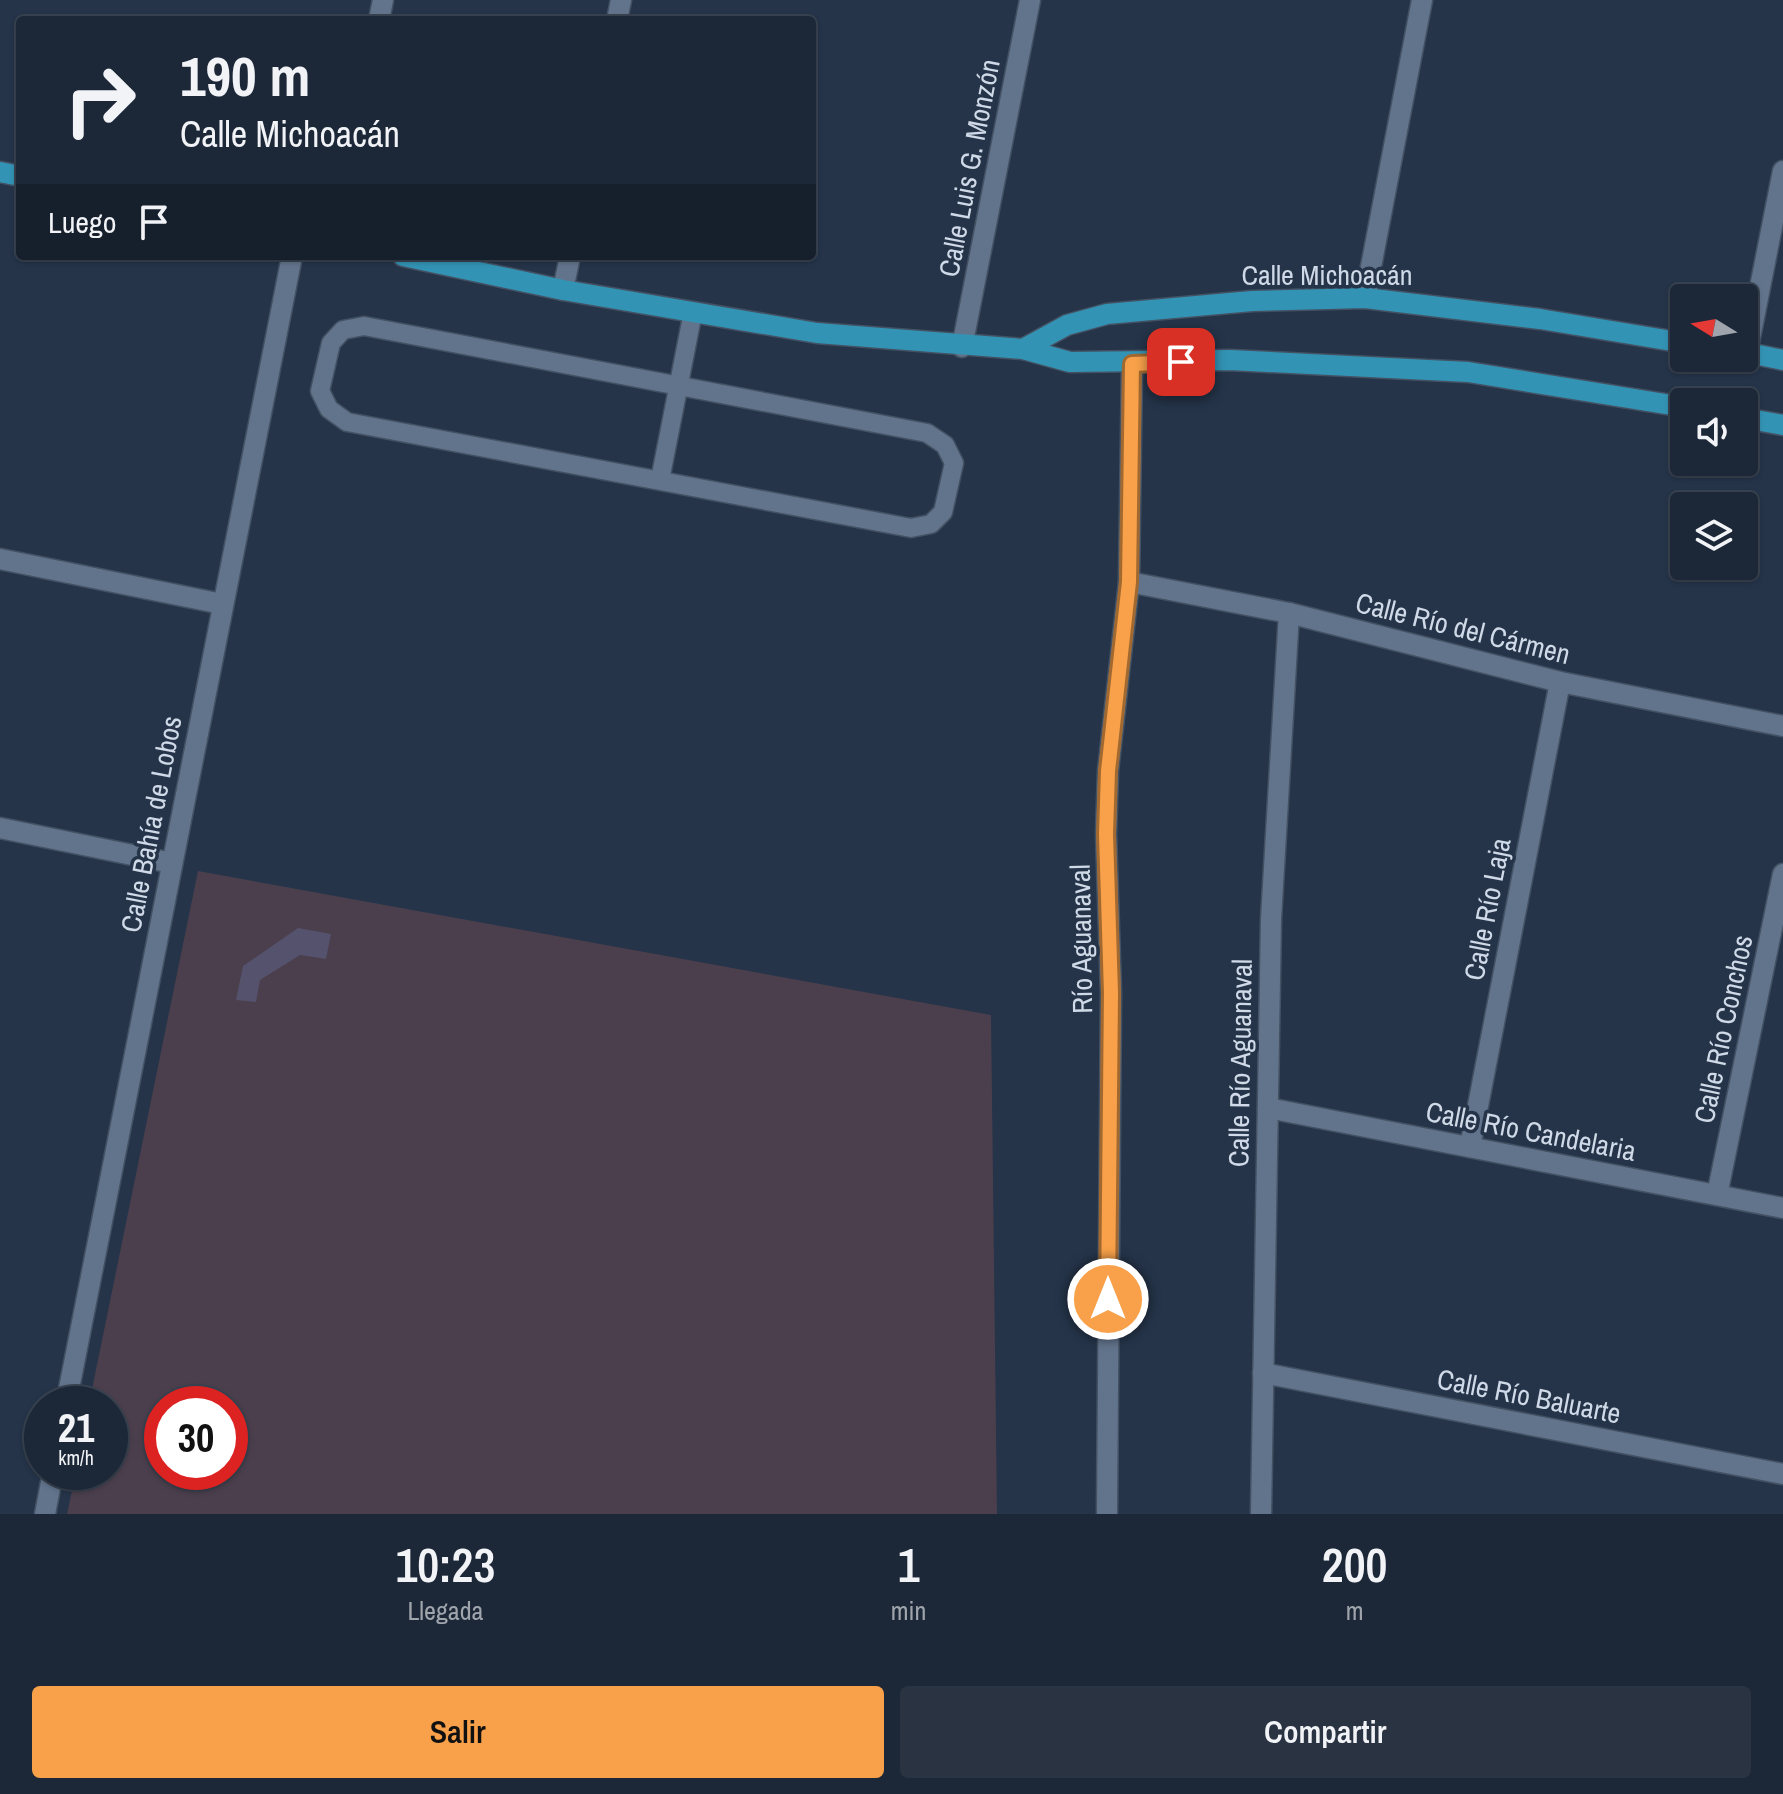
<!DOCTYPE html>
<html lang="es">
<head>
<meta charset="utf-8">
<style>
  body { margin:0; font-family:"Archivo Narrow",sans-serif; background:#293342; color:#f1f3f6; height:100vh; display:flex; flex-direction:column; font-size:30px; white-space:nowrap }
  * { box-sizing:border-box; margin:0 }
  p { font-size:26px; color:#a0a5ad }
  .icon { flex:none; width:44px; height:44px; fill:none; stroke:currentColor; stroke-width:2; stroke-linecap:round; stroke-linejoin:round }
  .map { position:relative; height:1514px; overflow:hidden }
  .details { display:flex; flex-direction:column; background:#1c2737; flex:1 }
  .details>* { flex:none }
  .banner { position:absolute; left:16px; top:16px; width:800px; height:244px; border-radius:8px; box-shadow:0 2px 6px #0004,0 0 0 2px #3a4452; background:#1c2737; color:#f1f3f6; overflow:hidden }
  .needle { width:52px; rotate:281deg }
  .buttons { position:absolute; left:1670px; top:284px; display:grid; gap:16px }
  .buttons a { display:grid; place-items:center; width:88px; height:88px; border-radius:8px; background:#1c2737; box-shadow:0 2px 6px #0004,0 0 0 2px #3a4452; font-size:40px }
  .speed { position:absolute; left:24px; top:1386px; display:flex; gap:16px; font-size:40px; font-weight:700; text-align:center }
  .speed>* { display:grid; place-content:center; width:104px; height:104px; border-radius:50%; background:#1c2737; box-shadow:0 2px 6px #0004,0 0 0 2px #3a4452; line-height:1 }
  .speed small { font-size:20px; font-weight:400 }
  .speed .limit { border:12px solid #d22; background:#fff; color:#111 }
  .pin { position:absolute; display:grid; place-items:center; width:68px; height:68px; color:#fff; margin:-34px; border-radius:16px; box-shadow:0 4px 12px #0006 }
  .me { position:absolute; width:88px; margin:-44px; rotate:0deg; stroke-linejoin:round; filter:drop-shadow(0 0 6px #0008) }
  .turn { display:flex; align-items:center; gap:28px; height:168px; padding:0 32px; font-size:36px }
  .turn .icon { width:104px; height:104px; stroke-width:2.5 }
  .turn b { display:block; font-size:56px; line-height:68px }
  .then { display:flex; align-items:center; height:76px; padding:0 32px; background:#0003; gap:16px; font-size:30px }
  .eta { display:flex; justify-content:space-evenly; align-items:center; height:136px; text-align:center }
  .eta b { font-size:48px; font-weight:600; line-height:56px }
  .button { display:flex; gap:16px; margin-top:auto; padding:16px 32px }
  .button a { flex:1; height:92px; border-radius:8px; background:#f8a14a; color:#111; font-size:32px; font-weight:600; line-height:92px; text-align:center }
  .button a+a { background:#293342; color:#f1f3f6 }
  .map>svg:first-child { display:block }
  .green { fill:#4b3f4d; fill-rule:evenodd }
  .building { fill:#55526d }
  .lines { fill:none; stroke-linecap:round; stroke-linejoin:round }
  .service-casing { stroke:#435163; stroke-width:21 }
  .minor-casing { stroke:#435163; stroke-width:23 }
  .primary-casing { stroke:#435163; stroke-width:23 }
  .service { stroke:#62748c; stroke-width:18 }
  .minor { stroke:#62748c; stroke-width:20 }
  .primary { stroke:#3393b4; stroke-width:20 }
  .route-casing { stroke:#a16930; stroke-width:20 }
  .route { stroke:#f8a14a; stroke-width:14 }
  .labels { text-anchor:middle; stroke-width:7; stroke-linejoin:round; paint-order:stroke }
  .street-label { font-size:28px; fill:#cfd9e7; stroke:#253449 }
</style>
</head>
<body>
<div class="map">
<svg width="1783" height="1514" viewBox="0 0 1783 1514">
  <rect width="100%" height="100%" fill="#253449"/>
  <path class="green" d="M198,871l793,144 6,499h-930l9,-42h34v-68h-21zM162,1404h68v68h-68z"/>
  <path class="building" d="M298,928l33,6 -5,25 -26,-4 -40,25 -4,22 -20,-2 7,-34z"/>
  <g class="lines">
    <defs>
      <g id="service">
        <path d="M364,326l563,107 18,12 9,18 -11,49 -12,12 -20,4 -564,-106 -18,-13 -9,-18 11,-48 12,-13z"/>
        <path d="M660,480l33,-168"/>
      </g>
      <g id="minor">
        <path d="M379,20l4,-20"/>
        <path d="M617,20l4,-20"/>
        <path d="M563,290l7,-34"/>
        <path d="M1365,298l57,-298"/>
        <path d="M962,347l68,-347"/>
        <path d="M1747,353l36,-182"/>
        <path d="M0,559l222,45"/>
        <path d="M1129,582l160,31 271,69 223,44"/>
        <path d="M0,828l172,35"/>
        <path d="M1268,1108l515,100"/>
        <path d="M1470,1147l90,-465"/>
        <path d="M1717,1195l66,-321"/>
        <path d="M1263,1373l520,101"/>
        <path d="M66,1404l226,-1148"/>
        <path d="M45,1514l8,-42"/>
        <path d="M1107,1514l4,-521 -5,-159 2,-63 21,-189 3,-218"/>
        <path d="M1261,1514l10,-595 18,-306"/>
      </g>
      <g id="primary">
        <path d="M0,172l20,4"/>
        <path d="M403,256l160,34 254,43 206,16 47,13 160,-2 238,12 216,35"/>
        <path d="M1023,349l44,-24 40,-11 145,-13 113,-3 175,21 144,24"/>
        <path d="M1744,352l39,8"/>
        <path d="M1744,418l39,7"/>
      </g>
    </defs>
    <use href="#service" class="service-casing"/>
    <use href="#minor" class="minor-casing"/>
    <use href="#primary" class="primary-casing"/>
    <use href="#service" class="service"/>
    <use href="#minor" class="minor"/>
    <use href="#primary" class="primary"/>
  </g>
  <g class="lines">
    <defs>
      <path id="route" d="M1108,1299l3,-306 -5,-159 2,-63 21,-189 3,-218 49,-2"/>
    </defs>
    <use href="#route" class="route-casing"/>
    <use href="#route" class="route"/>
  </g>
  <g class="labels">
    <g class="street-label">
      <text transform="translate(969 168) rotate(-79)" y="10">Calle Luis G. Monzón</text>
      <text x="1327" y="285">Calle Michoacán</text>
      <text transform="translate(1463 628) rotate(14)" y="10">Calle Río del Cármen</text>
      <text transform="translate(151 824) rotate(-79)" y="10">Calle Bahía de Lobos</text>
      <text transform="translate(1487 909) rotate(-79)" y="10">Calle Río Laja</text>
      <text transform="translate(1081 939) rotate(-91)" y="10">Río Aguanaval</text>
      <text transform="translate(1723 1029) rotate(-78)" y="10">Calle Río Conchos</text>
      <text transform="translate(1240 1063) rotate(-89)" y="10">Calle Río Aguanaval</text>
      <text transform="translate(1531 1131) rotate(11)" y="10">Calle Río Candelaria</text>
      <text transform="translate(1529 1396) rotate(11)" y="10">Calle Río Baluarte</text>
    </g>
  </g>
</svg>
<div class="buttons">
<a><svg class="needle" viewBox="-14 -14 28 28"><path d="M0-13l5 13h-10z" fill="#e53935"/><path d="M0 13l5-13h-10z" fill="#a0a5ad"/></svg></a>
<a><svg class="icon" aria-label="sound" viewBox="0 0 24 24"><path d="M4 9h4l5-4v14l-5-4H4zM17 9q2 3 0 6"/></svg></a>
<a><svg class="icon" aria-label="layers" viewBox="0 0 24 24"><path d="M12 4l9 5-9 5-9-5zM3 14l9 5 9-5"/></svg></a>
</div>
<div class="speed"><div>21<small>km/h</small></div><div class="limit">30</div></div>
<div class="pin" style="left:1181px;top:362px;background:#d93025"><svg class="icon" aria-label="arrive" viewBox="0 0 24 24"><path d="M6 21V4h12l-3 4 3 4H6"/></svg></div>
<svg class="me" style="left:1108px;top:1299px" viewBox="-20 -20 40 40"><circle r="17" fill="#f8a14a" stroke="#fff" stroke-width="3"/><path d="M0-11L8 9 0 5-8 9z" fill="#fff"/></svg>
<div class="banner">
<div class="turn"><svg class="icon" aria-label="right" viewBox="0 0 24 24"><path d="M7 20v-9h11M14 6l5 5-5 5"/></svg><div><b>190 m</b>Calle Michoacán</div></div>
<div class="then">Luego<svg class="icon" aria-label="arrive" viewBox="0 0 24 24"><path d="M6 21V4h12l-3 4 3 4H6"/></svg></div>
</div>
</div>
<section class="details">
<div class="eta">
<div><b>10:23</b><p>Llegada</p></div>
<div><b>1</b><p>min</p></div>
<div><b>200</b><p>m</p></div>
</div>
<div class="button"><a>Salir</a><a>Compartir</a></div>
</section>
</body>
</html>
